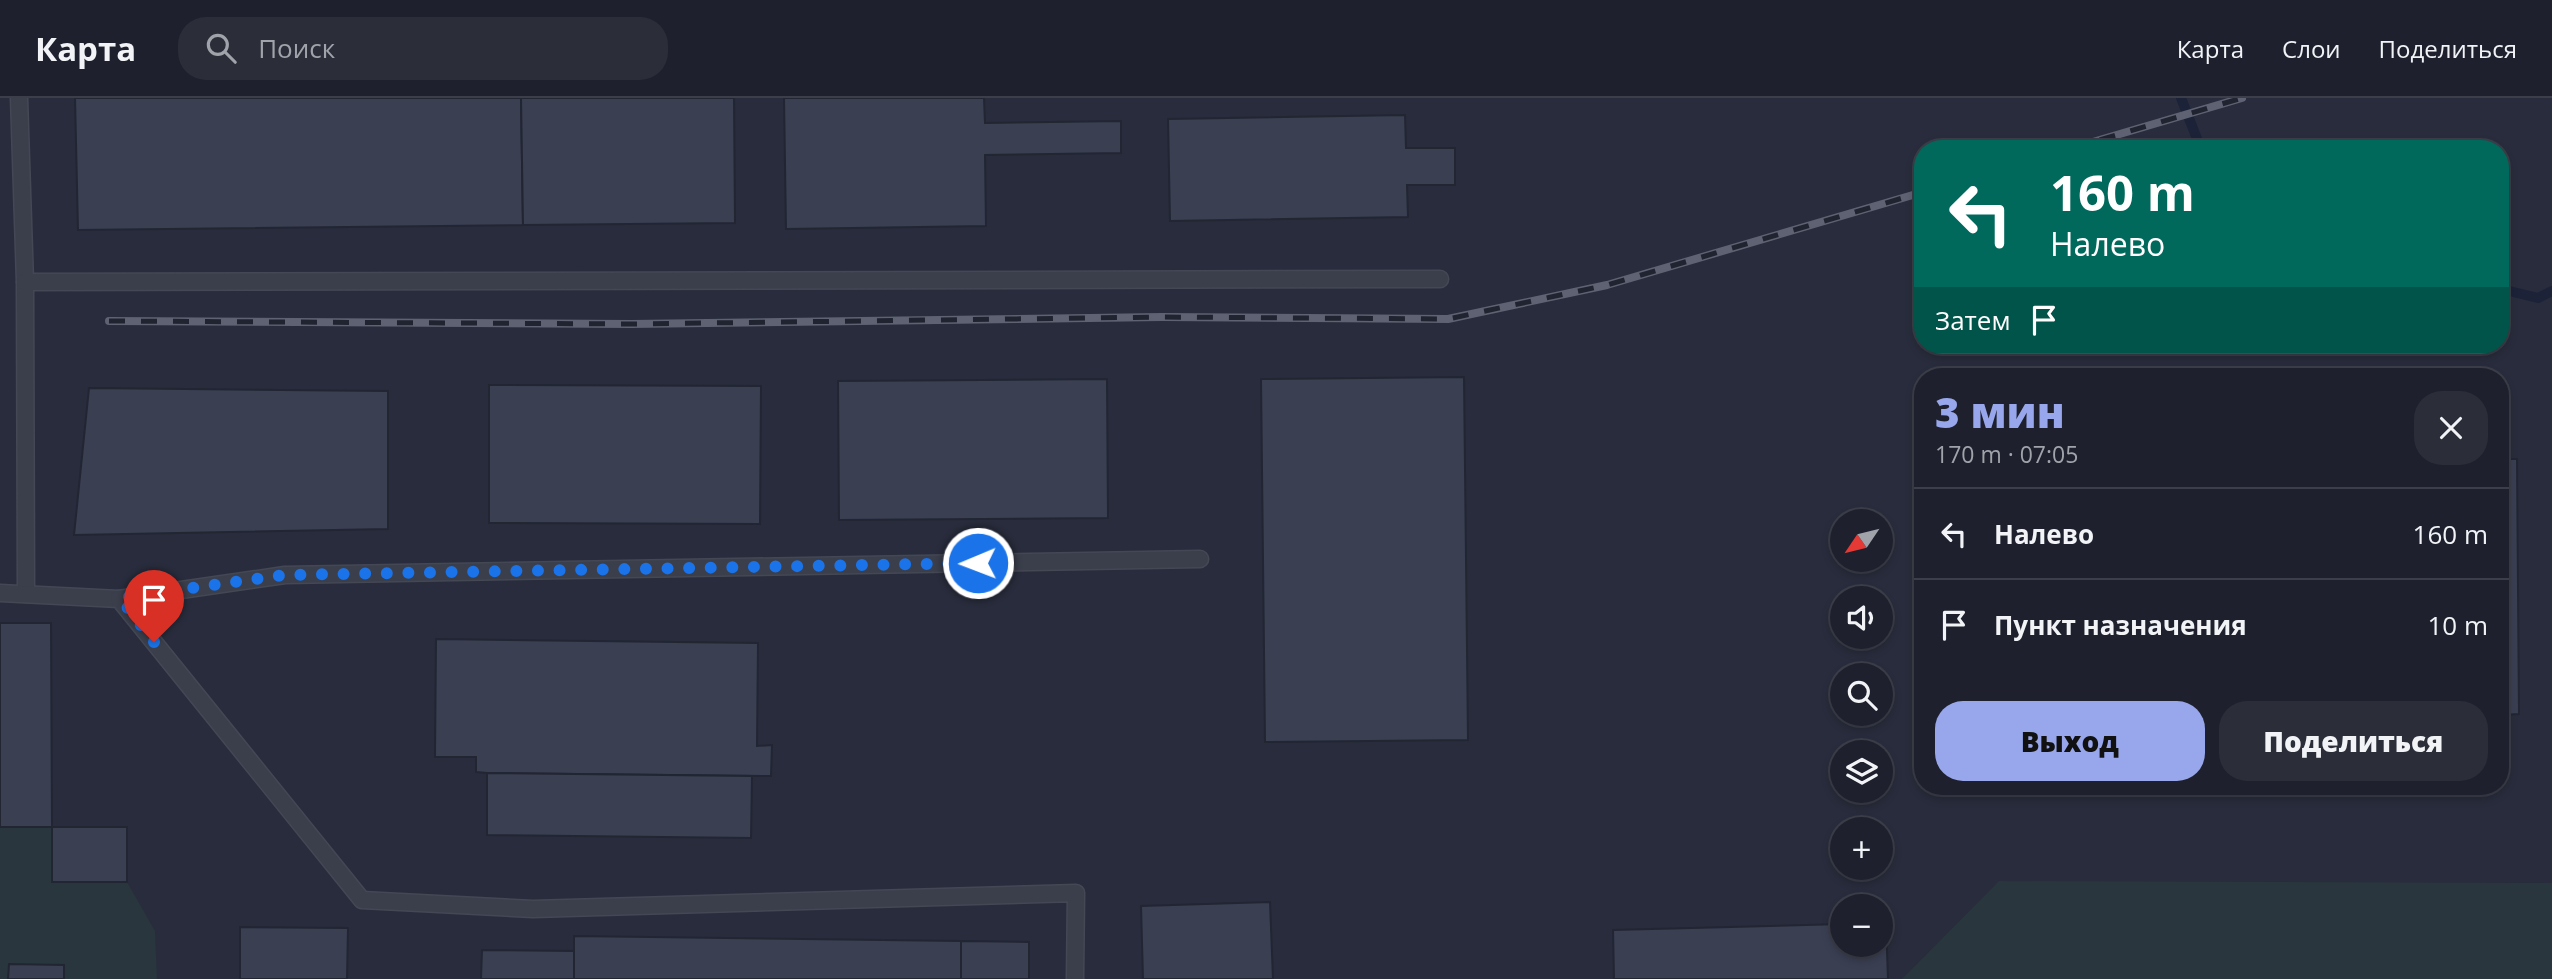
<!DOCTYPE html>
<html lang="ru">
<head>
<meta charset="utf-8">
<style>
  body { margin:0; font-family:"Open Sans",sans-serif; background:#2b2e39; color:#f1f3f6; height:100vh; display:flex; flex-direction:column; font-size:26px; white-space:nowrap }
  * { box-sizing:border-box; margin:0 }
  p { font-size:23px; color:#a1a3aa }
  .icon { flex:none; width:38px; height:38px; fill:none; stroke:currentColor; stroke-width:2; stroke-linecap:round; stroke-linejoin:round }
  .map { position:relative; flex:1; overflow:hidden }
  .drawer { position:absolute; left:1914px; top:270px; width:595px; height:427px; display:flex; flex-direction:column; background:#1e212d; border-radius:28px; box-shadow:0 4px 10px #0003,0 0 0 2px #3c3e49 }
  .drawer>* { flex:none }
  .hud { position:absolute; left:1914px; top:42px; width:595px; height:214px; border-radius:28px; box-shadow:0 4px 10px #0003,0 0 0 2px #3c3e49; background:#00695c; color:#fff; overflow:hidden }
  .needle { width:46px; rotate:235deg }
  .controls { position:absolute; left:1830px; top:411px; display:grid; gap:14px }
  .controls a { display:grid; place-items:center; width:63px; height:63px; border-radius:50%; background:#1e212d; box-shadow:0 4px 10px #0003,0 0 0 2px #3c3e49; font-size:35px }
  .pin { position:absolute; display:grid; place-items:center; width:60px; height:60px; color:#fff; margin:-72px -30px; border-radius:50% 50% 50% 0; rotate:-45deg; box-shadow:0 0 7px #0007 }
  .pin .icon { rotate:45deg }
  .me { position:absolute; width:77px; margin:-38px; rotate:269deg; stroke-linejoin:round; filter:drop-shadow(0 0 5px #0008) }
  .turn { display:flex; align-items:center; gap:24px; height:147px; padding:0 21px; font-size:32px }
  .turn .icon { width:91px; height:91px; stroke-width:2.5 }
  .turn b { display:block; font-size:49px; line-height:60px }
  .then { display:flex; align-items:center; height:66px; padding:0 21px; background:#0003; gap:14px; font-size:26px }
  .round { display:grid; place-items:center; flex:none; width:74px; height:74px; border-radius:28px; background:#2b2e39 }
  .overview { display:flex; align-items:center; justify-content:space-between; height:119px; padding:0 21px }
  h1 { font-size:42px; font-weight:800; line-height:52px; color:#98a7eb }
  .cta { display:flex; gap:14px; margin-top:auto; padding:14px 21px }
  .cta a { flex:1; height:80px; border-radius:28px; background:#98a7eb; color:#111; font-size:28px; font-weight:800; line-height:80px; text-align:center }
  .cta a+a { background:#2b2e39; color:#f1f3f6 }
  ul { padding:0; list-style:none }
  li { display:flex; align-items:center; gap:21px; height:91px; padding:0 21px; border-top:2px solid #3c3e49 }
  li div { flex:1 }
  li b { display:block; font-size:26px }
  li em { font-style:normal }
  header { display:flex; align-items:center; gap:42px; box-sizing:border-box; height:98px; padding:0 35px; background:#1e212d; border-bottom:2px solid #3c3e49 }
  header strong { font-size:33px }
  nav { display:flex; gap:38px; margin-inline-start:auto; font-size:24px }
  .search { width:490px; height:63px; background:#2b2e39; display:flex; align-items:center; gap:18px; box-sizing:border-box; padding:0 24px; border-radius:28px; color:#a1a3aa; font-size:26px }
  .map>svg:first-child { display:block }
  .green { fill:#29363d }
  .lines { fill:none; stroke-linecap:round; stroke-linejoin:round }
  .stream { stroke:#1c2238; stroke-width:10 }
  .building { fill:#3a3f52; stroke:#222633; stroke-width:2 }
  .lane-casing { stroke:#444855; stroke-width:19 }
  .lane { stroke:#3b3f4c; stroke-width:16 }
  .rail-casing { stroke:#5e6272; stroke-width:8 }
  .rail { stroke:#202431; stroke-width:5; stroke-dasharray:16; stroke-linecap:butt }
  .route { stroke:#1a73e8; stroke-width:12; stroke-dasharray:0 21.6 }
</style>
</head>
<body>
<header>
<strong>Карта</strong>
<div class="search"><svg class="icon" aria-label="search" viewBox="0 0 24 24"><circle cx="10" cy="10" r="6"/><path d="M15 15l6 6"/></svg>Поиск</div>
<nav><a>Карта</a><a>Слои</a><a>Поделиться</a></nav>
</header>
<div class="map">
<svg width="2552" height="881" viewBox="0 0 2552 881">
  <rect width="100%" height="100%" fill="#282c3c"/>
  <g class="green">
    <path d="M0,729h52v55h75l28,49 2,48h-157z"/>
    <path d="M1999,783l553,2v96h-650z"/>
  </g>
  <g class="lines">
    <g class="stream">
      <path d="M2181,0l20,51"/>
      <path d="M2501,191l37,9 14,-7"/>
    </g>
  </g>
  <g class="building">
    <path d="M75,0h446l2,127 -445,5z"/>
    <path d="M521,0h213l1,125 -212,2z"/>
    <path d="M784,0h200l1,25 136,-2v32l-136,2 1,71 -200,3z"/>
    <path d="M1405,17l1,33h49v37h-48l1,32 -238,4 -2,-102z"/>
    <path d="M1464,279l4,363 -203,2 -4,-363z"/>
    <path d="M1107,281l1,139 -269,2 -1,-139z"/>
    <path d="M489,287l272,1 -1,138 -271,-1z"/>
    <path d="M89,290l299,3v138l-314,6z"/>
    <path d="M2501,361h16l2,255 -18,1z"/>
    <path d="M1923,365v256h-7l-2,-255z"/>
    <path d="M0,525h51l1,204h-52z"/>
    <path d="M436,541l322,4 -1,103 15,-1 -1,31 -284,-3 -11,-1v-15h-41z"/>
    <path d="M487,675l265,3 -1,62 -264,-3z"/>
    <rect x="52" y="729" width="75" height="55"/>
    <path d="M1270,804l3,77h-130l-2,-73z"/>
    <path d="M1881,825h5l2,56h-274l-1,-49 230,-6v21h38z"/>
    <path d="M240,829l108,1 -1,51h-107z"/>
    <path d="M574,838l387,5v38h-387z"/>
    <path d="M961,843l68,1v37h-68z"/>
    <path d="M482,852l92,1v28h-93z"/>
    <path d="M9,866l55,1v14h-56z"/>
  </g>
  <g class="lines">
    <defs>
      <g id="lane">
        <path d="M19,0l6,184 1,312"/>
        <path d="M25,184l1415,-3"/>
        <path d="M0,495l119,6 243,301 171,9 543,-16 -1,86"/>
        <path d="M119,501l166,-24 915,-16"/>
      </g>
    </defs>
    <use href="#lane" class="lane-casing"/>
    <use href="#lane" class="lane"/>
    <defs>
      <g id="rail">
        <path d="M2069,51l173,-51"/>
        <path d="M109,223l522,3 531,-7 286,2 159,-34 316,-93"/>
      </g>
    </defs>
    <use href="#rail" class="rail-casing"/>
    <use href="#rail" class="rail"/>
  </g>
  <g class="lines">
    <path class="route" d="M154,544l-34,-44 165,-23 693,-12"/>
  </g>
</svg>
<div class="controls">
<a><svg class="needle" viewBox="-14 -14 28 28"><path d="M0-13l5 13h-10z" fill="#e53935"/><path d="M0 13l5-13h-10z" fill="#a1a3aa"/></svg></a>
<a><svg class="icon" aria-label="sound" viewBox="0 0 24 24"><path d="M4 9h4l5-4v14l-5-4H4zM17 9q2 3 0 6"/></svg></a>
<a><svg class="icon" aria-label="search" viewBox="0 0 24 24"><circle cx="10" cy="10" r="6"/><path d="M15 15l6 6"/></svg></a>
<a><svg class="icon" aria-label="layers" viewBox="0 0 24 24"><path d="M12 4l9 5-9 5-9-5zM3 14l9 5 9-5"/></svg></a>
<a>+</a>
<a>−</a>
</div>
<div class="pin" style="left:154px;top:544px;background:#d93025"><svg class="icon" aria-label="arrive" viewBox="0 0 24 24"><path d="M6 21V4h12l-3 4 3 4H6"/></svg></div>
<svg class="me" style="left:978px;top:465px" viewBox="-20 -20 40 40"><circle r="17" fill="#1a73e8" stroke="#fff" stroke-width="3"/><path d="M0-11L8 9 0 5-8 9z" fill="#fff"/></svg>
<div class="hud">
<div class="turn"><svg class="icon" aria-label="left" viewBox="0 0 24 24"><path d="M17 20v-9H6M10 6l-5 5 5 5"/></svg><div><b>160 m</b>Налево</div></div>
<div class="then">Затем<svg class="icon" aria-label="arrive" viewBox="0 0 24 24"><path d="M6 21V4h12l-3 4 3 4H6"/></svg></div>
</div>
<section class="drawer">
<div class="overview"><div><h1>3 мин</h1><p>170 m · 07:05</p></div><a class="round"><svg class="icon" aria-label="close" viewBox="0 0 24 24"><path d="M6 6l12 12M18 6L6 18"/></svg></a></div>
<ul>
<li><svg class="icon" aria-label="left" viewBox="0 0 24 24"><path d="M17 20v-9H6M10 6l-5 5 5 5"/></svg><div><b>Налево</b></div><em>160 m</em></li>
<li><svg class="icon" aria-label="arrive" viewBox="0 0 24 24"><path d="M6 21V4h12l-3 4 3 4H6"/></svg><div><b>Пункт назначения</b></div><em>10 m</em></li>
</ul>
<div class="cta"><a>Выход</a><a>Поделиться</a></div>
</section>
</div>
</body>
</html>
